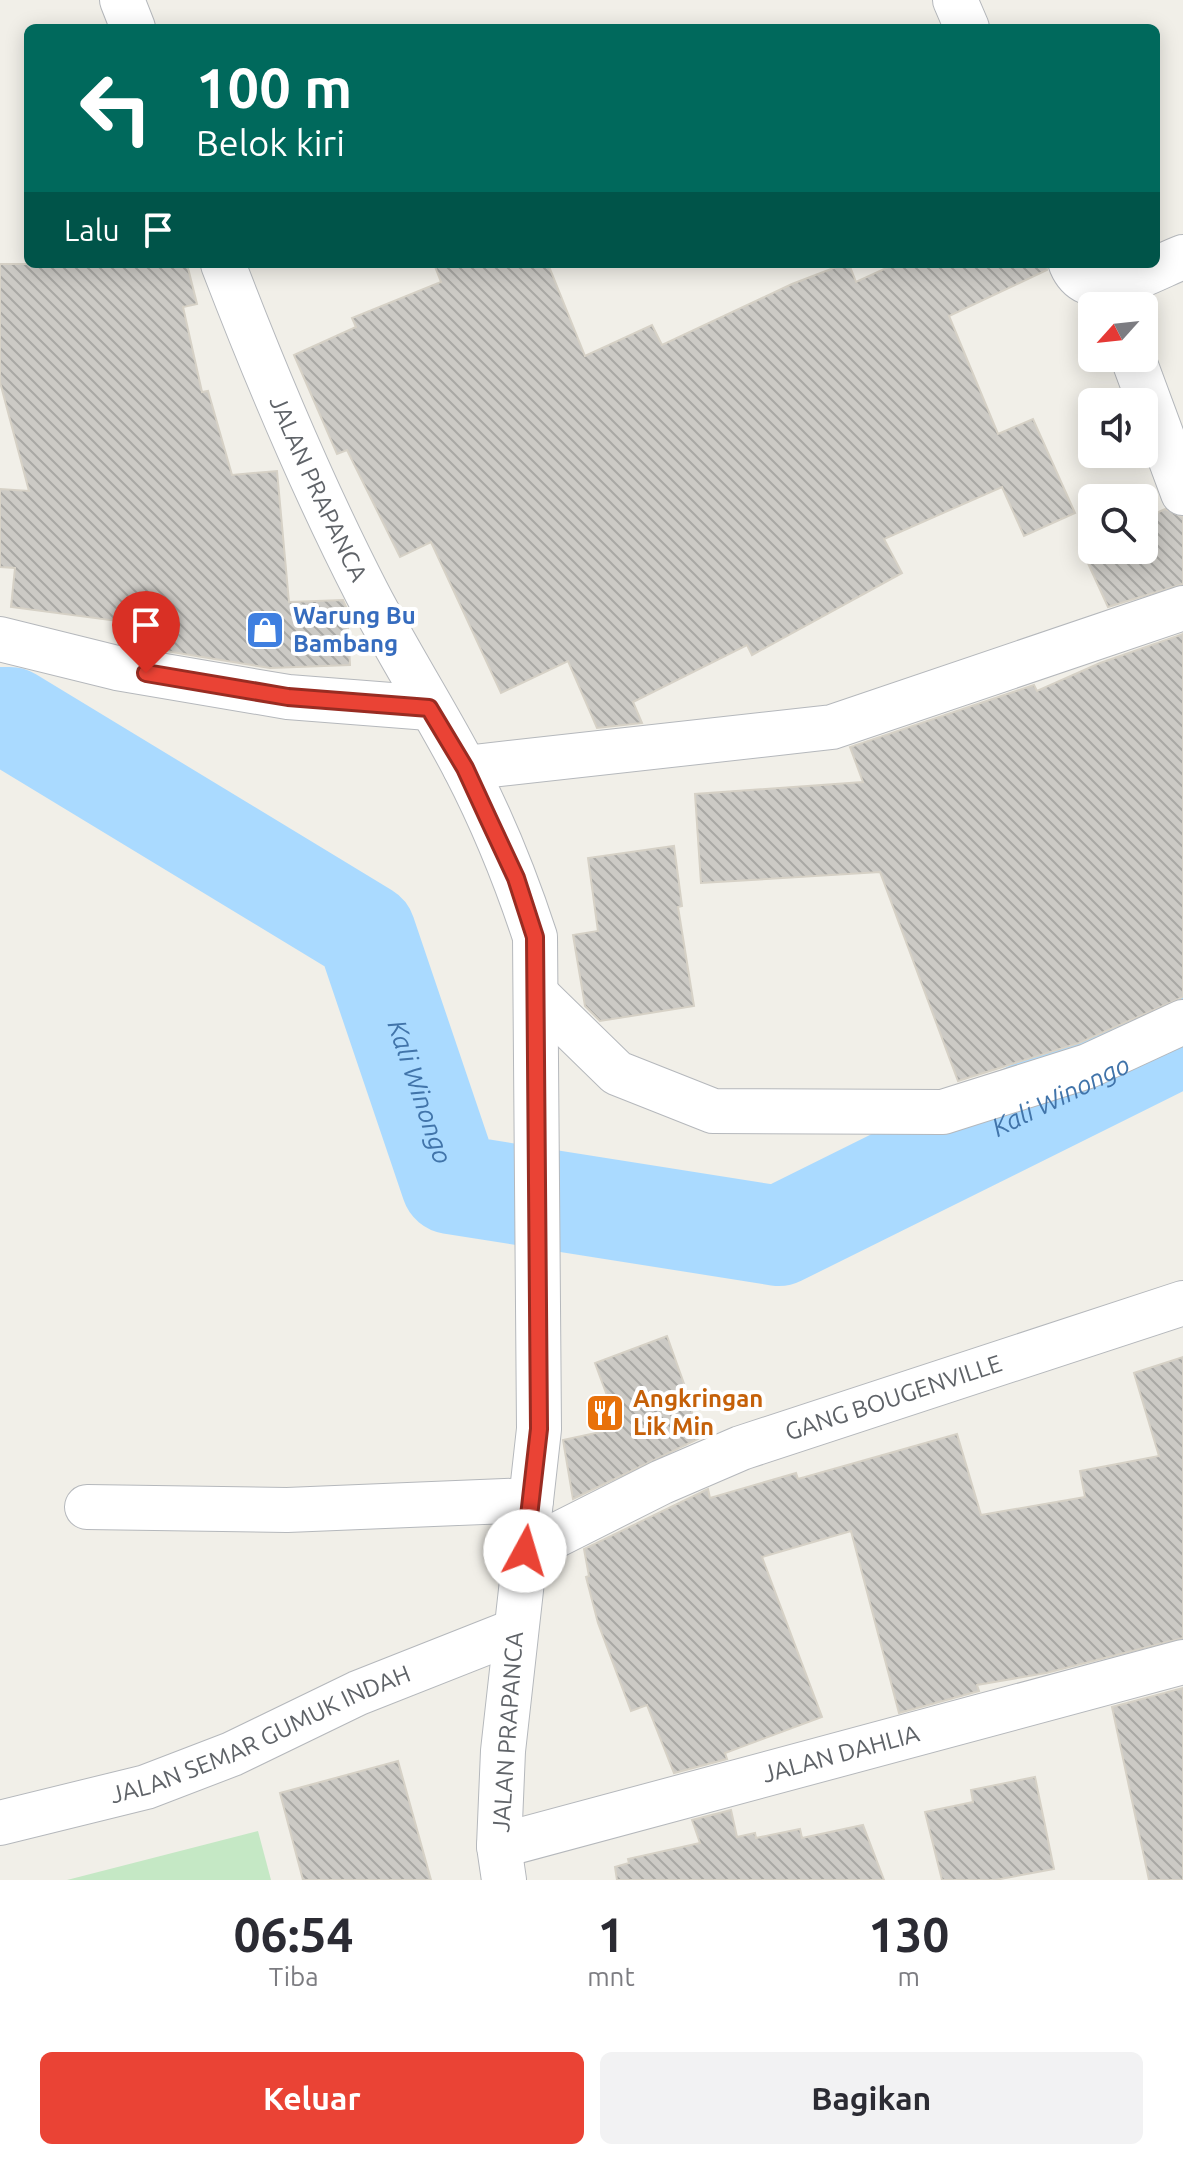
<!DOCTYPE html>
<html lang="id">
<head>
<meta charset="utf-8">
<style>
  body { margin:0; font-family:Ubuntu,sans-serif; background:#f2f2f3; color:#2b2b33; height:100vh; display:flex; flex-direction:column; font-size:30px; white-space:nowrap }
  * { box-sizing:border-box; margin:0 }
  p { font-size:26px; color:#7c7c81 }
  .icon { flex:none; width:44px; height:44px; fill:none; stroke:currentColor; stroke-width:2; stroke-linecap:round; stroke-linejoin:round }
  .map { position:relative; height:1880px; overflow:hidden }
  .panel { display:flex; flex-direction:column; background:#fff; flex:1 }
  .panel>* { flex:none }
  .banner { position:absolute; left:24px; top:24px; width:1136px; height:244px; border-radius:12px; box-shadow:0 4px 20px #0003; background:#00695c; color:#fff; overflow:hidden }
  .needle { width:52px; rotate:243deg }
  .tools { position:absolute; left:1078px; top:292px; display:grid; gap:16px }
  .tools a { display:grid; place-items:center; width:80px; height:80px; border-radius:12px; background:#fff; box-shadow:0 4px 20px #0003; font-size:40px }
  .pin { position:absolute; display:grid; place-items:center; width:68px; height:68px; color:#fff; margin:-82px -34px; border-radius:50% 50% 50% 0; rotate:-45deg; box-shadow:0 0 8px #0007 }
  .pin .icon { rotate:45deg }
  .me { position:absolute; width:88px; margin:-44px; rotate:6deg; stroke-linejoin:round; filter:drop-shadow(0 0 6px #0008) }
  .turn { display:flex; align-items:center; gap:28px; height:168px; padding:0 40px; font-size:36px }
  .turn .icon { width:104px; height:104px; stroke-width:2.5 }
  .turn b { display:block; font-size:56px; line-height:68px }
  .then { display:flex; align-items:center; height:76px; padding:0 40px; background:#0003; gap:16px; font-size:30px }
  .eta { display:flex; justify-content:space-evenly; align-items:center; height:136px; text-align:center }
  .eta b { font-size:48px; font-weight:700; line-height:56px }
  .primary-button { display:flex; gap:16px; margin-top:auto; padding:16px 40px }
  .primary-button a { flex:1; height:92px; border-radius:12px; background:#ea4335; color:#fff; font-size:32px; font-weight:700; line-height:92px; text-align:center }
  .primary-button a+a { background:#f2f2f3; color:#2b2b33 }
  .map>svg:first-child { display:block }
  .green { fill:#c5e8c5 }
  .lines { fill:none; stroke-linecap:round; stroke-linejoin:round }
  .river { stroke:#aadaff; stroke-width:100 }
  .building { fill:url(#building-back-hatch); stroke:#d6d1c6; stroke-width:2 }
  .minor-casing { stroke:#b5b8bc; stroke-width:46 }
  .minor { stroke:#fff; stroke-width:44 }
  .route-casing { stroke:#982c22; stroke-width:20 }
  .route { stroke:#ea4335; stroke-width:14 }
  .labels { text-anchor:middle; stroke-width:8; stroke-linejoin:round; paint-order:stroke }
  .street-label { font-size:24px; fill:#5f6368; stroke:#fff }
  .shop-label { font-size:24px; font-weight:bold; fill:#366cbe; stroke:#fff; text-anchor:start }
  .food-label { font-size:24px; font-weight:bold; fill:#c56008; stroke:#fff; text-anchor:start }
  .water-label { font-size:26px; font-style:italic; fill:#4174aa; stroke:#fff }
</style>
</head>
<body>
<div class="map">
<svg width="1183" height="1880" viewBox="0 0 1183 1880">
  <defs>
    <pattern id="building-back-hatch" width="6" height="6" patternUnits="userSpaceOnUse" patternTransform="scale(2)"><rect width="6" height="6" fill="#cccac5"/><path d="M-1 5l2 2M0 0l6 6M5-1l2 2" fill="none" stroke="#a9a8a4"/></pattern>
  </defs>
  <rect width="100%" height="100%" fill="#f1efe8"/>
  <path class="green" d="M258,1831l13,49h-204z"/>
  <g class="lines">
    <path class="river" id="s1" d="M0,717h10l356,216 85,251 328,52 397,-197"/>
  </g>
  <g class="building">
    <path d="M0,264h187l10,40 -14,3 19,85 6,-1 24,84 45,-4 12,131 54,-2 4,9 3,56 -80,3 -117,-19 3,-23 -145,-19 4,-39 -15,-1v-78l29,2 -29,-109z"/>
    <path d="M434,264h114l37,92 67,-31 10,20 130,-61 52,-20h5l7,18 39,-18h151l1,6 -98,46 49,118 35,-15 42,94 -51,23 -22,-49 -118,52 18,34 -150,82 -5,-10 -114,57 9,21 -45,5 -29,-67 -67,32 -70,-151 -31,15 -53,-107 -10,4 -43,-99 62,-28 -4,-9 89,-36z"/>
    <path d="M1165,509l18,8v67l-75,23 -27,-59 11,-5v7h52v-31z"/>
    <path d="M1183,634v363l-104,46 -121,38 -78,-209 -179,11 -6,-89 168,-12 -13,-35 184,-62 3,6 63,-28z"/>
    <path d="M674,846l8,60 -4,1 16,99 -94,15 -15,-15 -12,-71 25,-4 -10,-73z"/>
    <path d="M667,1336l21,59 10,44 -125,60 -10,-59 56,-12 -24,-65z"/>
    <path d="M1183,1357v281l-137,35 -69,12 2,6 -80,22 -48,-182 -89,26 60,160 -97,36 2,6 -53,14 -27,-68 -16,6 -33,-88 -12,-46 3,-1 -5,-27 124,-60 2,9 86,-25 2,6 159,-45 24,81 104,-18 -5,-26 79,-15 -25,-83z"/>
    <path d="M1183,1688v192h-34l-37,-173z"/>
    <path d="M398,1761l33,119h-128l-23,-87z"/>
    <path d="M1035,1777l19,92 -59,11h-53l-17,-68 48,-10 -2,-12z"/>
    <path d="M731,1810l6,27 18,-4 1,5 44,-9 2,9 61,-13 21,55h-267l-2,-13 14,-4 -1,-4 72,-16 -8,-23z"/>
  </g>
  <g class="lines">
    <defs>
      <g id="minor">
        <path d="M122,0l11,28"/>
        <path d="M955,0l12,28"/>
        <path id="s2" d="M223,264c43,112 89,222 144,329 31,60 67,116 98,175 28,54 51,111 70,169l4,492 -36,322 -4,95 5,34"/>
        <path d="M1071,264c19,45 80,5 112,-7"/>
        <path d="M1133,358l50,135"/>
        <path d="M0,639l117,29 171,29 141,11"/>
        <path d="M465,768l367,-41 351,-119"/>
        <path d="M536,994l81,79 96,38 230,1 145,-46 95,-44"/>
        <path d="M87,1507l200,3 244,-10"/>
        <path id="s3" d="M525,1551l137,-69 79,-34 442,-145"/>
        <path id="s4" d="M0,1823l146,-36 86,-33 126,-61 157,-62"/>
        <path id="s5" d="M499,1846l684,-184"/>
      </g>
    </defs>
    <use href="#minor" class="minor-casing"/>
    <use href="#minor" class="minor"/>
  </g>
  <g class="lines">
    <defs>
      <path id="route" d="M146,673l142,24 141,11 36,60 23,50 28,60 19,59 4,492 -14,122"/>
    </defs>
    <use href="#route" class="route-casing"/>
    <use href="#route" class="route"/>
  </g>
  <defs>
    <symbol id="shop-square" viewBox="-11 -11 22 22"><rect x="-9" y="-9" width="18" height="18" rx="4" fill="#3f7fe0" stroke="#fff"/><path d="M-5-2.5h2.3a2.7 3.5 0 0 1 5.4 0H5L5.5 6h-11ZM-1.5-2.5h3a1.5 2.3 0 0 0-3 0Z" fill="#fff"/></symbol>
    <symbol id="restaurant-square" viewBox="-11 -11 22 22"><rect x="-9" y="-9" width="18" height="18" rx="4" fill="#e8710a" stroke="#fff"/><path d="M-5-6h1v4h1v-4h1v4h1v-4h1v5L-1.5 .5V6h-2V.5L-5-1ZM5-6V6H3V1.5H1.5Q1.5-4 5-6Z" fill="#fff"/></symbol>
  </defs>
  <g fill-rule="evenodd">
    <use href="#shop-square" x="243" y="608" width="44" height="44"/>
    <use href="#restaurant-square" x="583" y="1391" width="44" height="44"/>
  </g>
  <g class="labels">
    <g class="street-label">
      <text dy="8" stroke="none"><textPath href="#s2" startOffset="244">JALAN PRAPANCA</textPath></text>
      <text dy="8" stroke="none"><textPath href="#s3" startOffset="400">GANG BOUGENVILLE</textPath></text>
      <text transform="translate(508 1732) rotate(-86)" y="8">JALAN PRAPANCA</text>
      <text dy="8" stroke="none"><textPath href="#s4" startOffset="276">JALAN SEMAR GUMUK INDAH</textPath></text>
      <text dy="8" stroke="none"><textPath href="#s5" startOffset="354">JALAN DAHLIA</textPath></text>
    </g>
    <g class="shop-label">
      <text x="293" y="624">Warung Bu<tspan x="293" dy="28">Bambang</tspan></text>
    </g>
    <g class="food-label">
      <text x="633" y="1407">Angkringan<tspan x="633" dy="28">Lik Min</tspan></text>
    </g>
    <g class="water-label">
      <text dy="9" stroke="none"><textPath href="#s1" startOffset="594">Kali Winongo</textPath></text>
      <text dy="9" stroke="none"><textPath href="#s1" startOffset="1338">Kali Winongo</textPath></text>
    </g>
  </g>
</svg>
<div class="tools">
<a><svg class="needle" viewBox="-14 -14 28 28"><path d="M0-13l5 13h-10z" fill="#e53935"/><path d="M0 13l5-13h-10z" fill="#7c7c81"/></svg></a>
<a><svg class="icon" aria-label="sound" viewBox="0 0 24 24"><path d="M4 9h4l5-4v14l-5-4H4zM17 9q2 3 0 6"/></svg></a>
<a><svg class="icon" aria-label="search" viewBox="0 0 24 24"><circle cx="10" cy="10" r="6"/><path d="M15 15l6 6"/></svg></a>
</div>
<div class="pin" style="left:146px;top:673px;background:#d93025"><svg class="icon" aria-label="arrive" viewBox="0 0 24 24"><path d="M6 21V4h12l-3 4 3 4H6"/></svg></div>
<svg class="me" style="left:525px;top:1551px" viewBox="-20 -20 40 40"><circle r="19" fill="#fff"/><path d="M0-13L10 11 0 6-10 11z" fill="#ea4335"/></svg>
<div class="banner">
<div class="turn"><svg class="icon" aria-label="left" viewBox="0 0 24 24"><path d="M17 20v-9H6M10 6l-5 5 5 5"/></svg><div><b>100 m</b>Belok kiri</div></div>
<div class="then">Lalu<svg class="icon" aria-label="arrive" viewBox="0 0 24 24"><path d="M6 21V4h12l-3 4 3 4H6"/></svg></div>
</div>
</div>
<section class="panel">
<div class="eta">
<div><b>06:54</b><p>Tiba</p></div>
<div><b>1</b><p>mnt</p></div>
<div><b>130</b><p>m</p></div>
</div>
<div class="primary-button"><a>Keluar</a><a>Bagikan</a></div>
</section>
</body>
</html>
